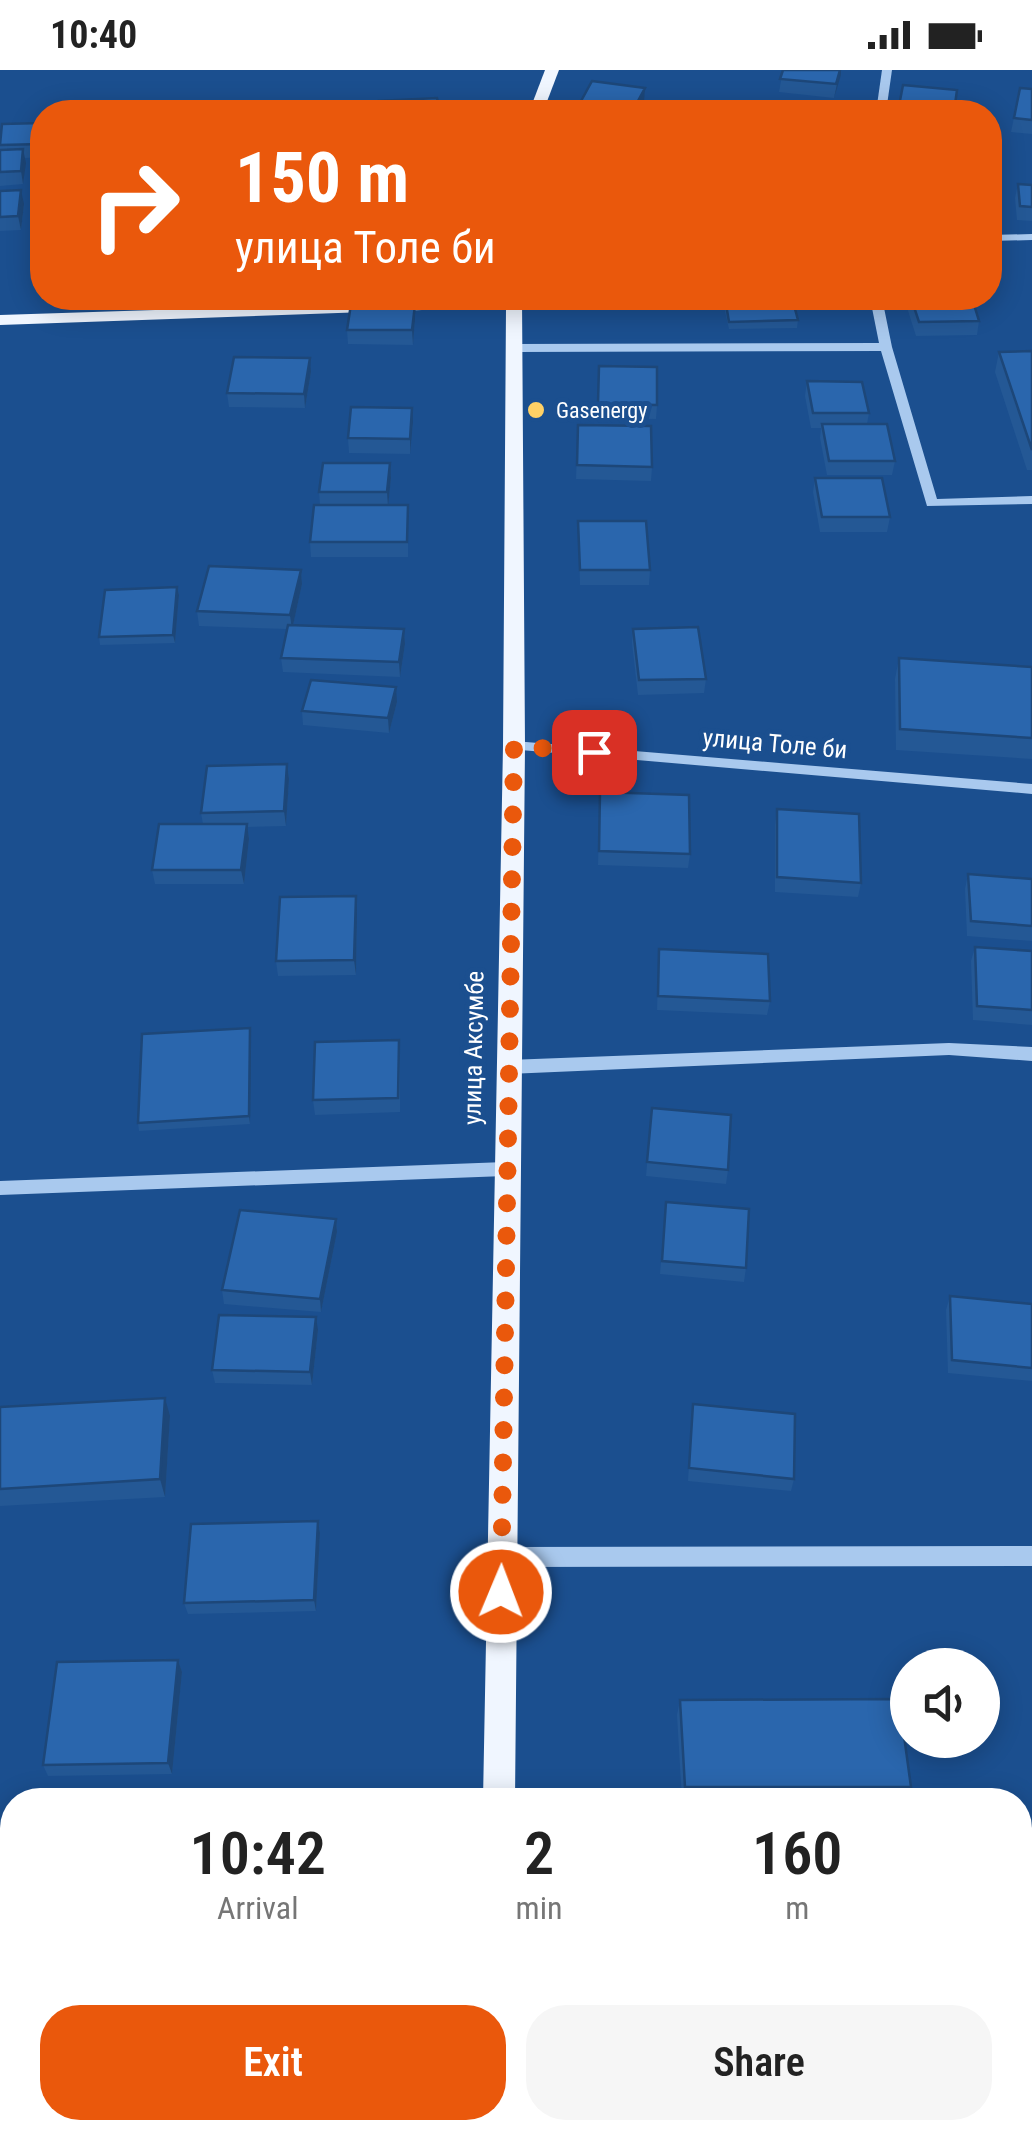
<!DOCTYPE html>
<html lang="en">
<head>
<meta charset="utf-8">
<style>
  body { margin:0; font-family:"Roboto Condensed",sans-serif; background:#f6f6f6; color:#222; height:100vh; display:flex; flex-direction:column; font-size:38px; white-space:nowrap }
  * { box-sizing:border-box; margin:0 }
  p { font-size:32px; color:#767676 }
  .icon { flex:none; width:55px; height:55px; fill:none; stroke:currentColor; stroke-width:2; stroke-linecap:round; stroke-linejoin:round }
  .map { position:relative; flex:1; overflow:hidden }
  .sheet { position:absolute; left:0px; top:1718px; width:1032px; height:352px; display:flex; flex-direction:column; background:#fff; border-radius:40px 40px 0 0; box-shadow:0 5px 25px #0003 }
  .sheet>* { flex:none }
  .top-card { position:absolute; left:30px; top:30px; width:972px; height:210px; border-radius:40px; box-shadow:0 5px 25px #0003; background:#ea580c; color:#fff; overflow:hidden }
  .buttons { position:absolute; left:890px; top:1578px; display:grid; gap:20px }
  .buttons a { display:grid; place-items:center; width:110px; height:110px; border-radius:50%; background:#fff; box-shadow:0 5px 25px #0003; font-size:50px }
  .pin { position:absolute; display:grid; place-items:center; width:85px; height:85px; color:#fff; margin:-42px; border-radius:20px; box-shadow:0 5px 15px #0006 }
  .me { position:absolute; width:110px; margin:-55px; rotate:1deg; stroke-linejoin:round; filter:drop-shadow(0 0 8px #0008) }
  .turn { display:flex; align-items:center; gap:35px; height:210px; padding:0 40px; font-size:45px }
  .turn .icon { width:130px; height:130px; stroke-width:2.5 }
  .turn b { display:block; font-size:70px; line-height:85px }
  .eta { display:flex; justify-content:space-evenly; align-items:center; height:170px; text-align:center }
  .eta b { font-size:60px; font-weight:600; line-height:70px }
  .primary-button { display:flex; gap:20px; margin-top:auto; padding:20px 40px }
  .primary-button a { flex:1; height:115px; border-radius:40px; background:#ea580c; color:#fff; font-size:40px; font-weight:600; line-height:115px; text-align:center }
  .primary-button a+a { background:#f6f6f6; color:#222 }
  .status { display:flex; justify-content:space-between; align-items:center; height:70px; padding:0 50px; background:#fff; direction:ltr }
  .status svg { height:28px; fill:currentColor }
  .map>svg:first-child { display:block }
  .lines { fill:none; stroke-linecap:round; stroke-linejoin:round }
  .minor { fill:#a9c9ee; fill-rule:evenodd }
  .major { fill:#f0f6ff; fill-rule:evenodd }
  .wall { fill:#245895 }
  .shaded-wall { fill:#1d4779 }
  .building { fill:#2a66ad; stroke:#1d4779; stroke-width:2.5 }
  .route { stroke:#ea580c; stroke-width:18; stroke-dasharray:0 32.4 }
  .poi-dot { fill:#ffd166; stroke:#1b4f8f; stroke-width:4 }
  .labels { text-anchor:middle; stroke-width:10; stroke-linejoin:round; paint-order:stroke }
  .far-poi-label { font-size:22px; fill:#fff; stroke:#1b4f8f; text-anchor:start }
  .street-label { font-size:25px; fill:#fff; stroke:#1b4f8f }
</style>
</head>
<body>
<div class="status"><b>10:40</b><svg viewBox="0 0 49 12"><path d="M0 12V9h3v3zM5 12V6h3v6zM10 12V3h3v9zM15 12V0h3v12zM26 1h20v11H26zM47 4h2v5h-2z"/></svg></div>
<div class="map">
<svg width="1032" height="2068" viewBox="0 0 1032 2068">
  <rect width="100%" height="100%" fill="#1b4f8f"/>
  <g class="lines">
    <g class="minor">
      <path d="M882,0h10l-6,42h-10z"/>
      <path d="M1032,164v6l-42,1v-6z"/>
      <path d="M870,228h12l10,49 45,152 95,-3v8l-105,2 -46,-155 -367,1 -6,-4 6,-4 365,-1z"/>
      <path d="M514,671l518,43v10l-523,-45v-6z"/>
      <path d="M949,973l83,4v14l-83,-6 -441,19 -9,-7 9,-7z"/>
      <path d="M505,1092l6,2 3,5 -3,5 -6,2 -505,19v-14z"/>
      <path d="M1032,1476v20l-530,1 -7,-3 -3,-7 3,-7 7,-3z"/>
    </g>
    <g class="major">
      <path d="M545,0h14l-16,42h-14z"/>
      <path d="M522,228l3,448 -10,1054h-32l20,-1054 3,-439 -506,18v-10z"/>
      <path d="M478,2058h36l-1,10h-36z"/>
    </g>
  </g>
  <g class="wall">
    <path d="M783,0h58l-7,28 -55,-6z"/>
    <path d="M1020,18l12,1v45l-21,-2z"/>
    <path d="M42,53v34l-17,1 -2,26 -23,2v-51z"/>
    <path d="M1018,114l14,1v36l-15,-1 -2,-22z"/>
    <path d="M0,121l24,13 -3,26 -21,1z"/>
    <path d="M722,228h70l6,22 -1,8 -68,1z"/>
    <path d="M904,228h68l7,23 -2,14 -61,1z"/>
    <path d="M415,249l-2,26 -65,-1 -1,-14z"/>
    <path d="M1032,281v119h-5l-32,-98 4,-20z"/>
    <path d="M599,296l58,39 -1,14 -58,-1z"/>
    <path d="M311,302l-6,36 -76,-1 -2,-14z"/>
    <path d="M807,311l62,32 -2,11 28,37 -3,14h-65l-7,-37 1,-10h-10l-6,-32z"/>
    <path d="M413,352l-3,32 -61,-1 -1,-15z"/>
    <path d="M578,355l74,42 -1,14 -75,-2z"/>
    <path d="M390,393l1,15 -3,27h20v52h-97l-1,-15 10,-37 -1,-13z"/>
    <path d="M815,408l75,39 -3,15h-67l-7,-40z"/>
    <path d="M578,451l72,49 -1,15h-69z"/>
    <path d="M301,500l1,14 -9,41 111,4 1,15 -5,33 -117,-5 -2,-14 6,-29 -88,-3 -2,-15z"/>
    <path d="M177,517l2,8 -4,48 -75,2 -1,-8z"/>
    <path d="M633,559l73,50 -2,14 -66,2 -6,-52z"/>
    <path d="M899,588l133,9v92l-136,-9 -1,-71z"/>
    <path d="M397,632l-8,31 -86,-8 -1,-14z"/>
    <path d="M287,694l2,15 -3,47 -39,1 2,12 -5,45h-89l-3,-14 51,-46 -2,-11z"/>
    <path d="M600,722l90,62 -2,14 -90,-3z"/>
    <path d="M777,739l84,74 -3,14 -83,-5v-68z"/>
    <path d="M968,804l64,5v62l-65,-5 -2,-47z"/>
    <path d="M356,826l1,14 -1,65 -78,1 -2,-15z"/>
    <path d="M975,877l57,4v74l-59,-5 -2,-59z"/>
    <path d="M659,879l111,52 -3,14 -110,-5z"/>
    <path d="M251,965l-1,89 -111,7 -1,-8z"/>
    <path d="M400,985v57l-85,3 -2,-15z"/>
    <path d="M652,1038l76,62 -2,14 -80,-8z"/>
    <path d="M666,1132l80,66 -2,14 -84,-8z"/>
    <path d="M336,1149l1,13 -16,80 -97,-8 -2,-14z"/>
    <path d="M950,1226l82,8v77l-84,-8 -2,-63z"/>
    <path d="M318,1260l-6,55 -97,-2 -3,-13z"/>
    <path d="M693,1334l101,75 -3,12 -103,-10z"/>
    <path d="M0,1337l170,9 -5,81 -165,9z"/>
    <path d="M318,1451l2,12 -4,78 -128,3 -4,-11z"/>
    <path d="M178,1590l4,12 -10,102 -124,2 -5,-11z"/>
    <path d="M680,1630l231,87 -6,13h-223l-5,-85z"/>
  </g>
  <g class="shaded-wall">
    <path d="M840,0h1v5l-7,23z"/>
    <path d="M645,18l-1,14 -6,10h-6z"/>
    <path d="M23,79l3,14 -3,21 -2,-13z"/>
    <path d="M21,120l3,14 -3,26 -3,-14z"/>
    <path d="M415,235v14l-2,26 -1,-15z"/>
    <path d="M310,288l1,14 -6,36 -1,-14z"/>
    <path d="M412,338l1,14 -3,32v-15z"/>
    <path d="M390,393l1,15 -3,29 -1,-15z"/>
    <path d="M301,500l1,14 -10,46 -2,-15z"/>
    <path d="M177,517l2,8 -4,48 -2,-8z"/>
    <path d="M404,559l1,15 -5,33 -1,-15z"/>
    <path d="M396,617l1,15 -8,31 -1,-15z"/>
    <path d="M287,694l2,15 -3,47 -2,-15z"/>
    <path d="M247,754l2,15 -5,45 -3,-14z"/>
    <path d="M356,826l1,14 -1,65 -2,-15z"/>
    <path d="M250,958l1,7 -1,89 -1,-8z"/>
    <path d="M336,1149l1,13 -16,80 -1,-13z"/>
    <path d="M316,1247l2,13 -6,55 -2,-13z"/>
    <path d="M165,1328l5,18 -5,81 -5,-18z"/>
    <path d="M318,1451l2,12 -4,78 -2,-11z"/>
    <path d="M178,1590l4,12 -10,102 -4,-11z"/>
  </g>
  <g class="building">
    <path d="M783,0h57l-4,14 -56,-5z"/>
    <path d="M592,11l53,7 -13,24h-57z"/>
    <path d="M903,15l54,5 -3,22 -56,-1z"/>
    <path d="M1020,18l12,1v31l-18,-2z"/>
    <path d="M437,28l3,14h-59l-2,-11z"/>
    <path d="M42,53v21l-42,1 2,-21z"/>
    <path d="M23,79l-2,22 -21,1v-22z"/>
    <path d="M1018,114l14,1v22l-12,-1z"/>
    <path d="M21,120l-3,26 -18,1v-26z"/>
    <path d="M725,228h67l6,22 -69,2z"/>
    <path d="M911,228h61l7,23 -60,1z"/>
    <path d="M351,234l64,1 -3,25h-65z"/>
    <path d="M1032,281v99l-33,-98z"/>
    <path d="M234,287l76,1 -6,36 -77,-1z"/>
    <path d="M599,296l58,1v38l-59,-1z"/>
    <path d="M807,311l55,1 7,31h-56z"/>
    <path d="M351,337l61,1 -2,31 -62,-1z"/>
    <path d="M822,354h65l8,37h-66z"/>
    <path d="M578,355l73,1 1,41 -75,-2z"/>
    <path d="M323,393h67l-3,29h-68z"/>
    <path d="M815,408h67l8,39h-68z"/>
    <path d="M314,435h94l-1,37h-97z"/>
    <path d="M578,451h68l4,49h-70z"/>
    <path d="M209,496l92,4 -11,45 -93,-4z"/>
    <path d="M177,517l-4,48 -74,2 6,-47z"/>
    <path d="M288,555l116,4 -5,33 -118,-4z"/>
    <path d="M698,557l8,52 -67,1 -6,-51z"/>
    <path d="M899,588l133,9v71l-132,-9z"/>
    <path d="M311,610l85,7 -8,31 -86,-7z"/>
    <path d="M287,694l-3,47 -83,2 6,-47z"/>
    <path d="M600,722l89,3 1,59 -91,-3z"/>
    <path d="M777,739l82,5 2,69 -84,-6z"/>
    <path d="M159,754h88l-6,46h-89z"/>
    <path d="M968,804l64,5v47l-61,-5z"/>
    <path d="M356,826l-2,64 -78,1 4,-64z"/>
    <path d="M975,877l57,4v59l-55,-4z"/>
    <path d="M659,879l109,5 2,47 -112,-5z"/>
    <path d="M250,958l-1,88 -111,7 4,-89z"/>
    <path d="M399,970l-1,58 -85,2 2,-58z"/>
    <path d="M652,1038l79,7 -3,55 -81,-8z"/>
    <path d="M666,1132l83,7 -3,59 -84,-7z"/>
    <path d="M240,1140l96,9 -16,80 -98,-9z"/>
    <path d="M950,1226l82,8v64l-80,-8z"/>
    <path d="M219,1245l97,2 -6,55 -98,-2z"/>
    <path d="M165,1328l-5,81 -160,10v-82z"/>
    <path d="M693,1334l102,10 -1,65 -105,-11z"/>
    <path d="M318,1451l-4,79 -130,3 7,-79z"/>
    <path d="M178,1590l-10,103 -125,2 14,-103z"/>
    <path d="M899,1629l12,88h-226l-5,-87z"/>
    <path d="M704,2066l66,2h-66z"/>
  </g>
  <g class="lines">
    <path class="route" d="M501,1522l13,-846 80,6"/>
  </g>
  <circle class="poi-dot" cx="536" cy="340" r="10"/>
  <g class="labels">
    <g class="far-poi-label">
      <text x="556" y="348">Gasenergy</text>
    </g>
    <g class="street-label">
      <text transform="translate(775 673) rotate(5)" y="9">улица Толе би</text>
      <text transform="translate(473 978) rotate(-89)" y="9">улица Аксумбе</text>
    </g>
  </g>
</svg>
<div class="buttons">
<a><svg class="icon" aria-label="sound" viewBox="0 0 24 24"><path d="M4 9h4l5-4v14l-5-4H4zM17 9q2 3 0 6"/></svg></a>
</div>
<div class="pin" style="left:594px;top:682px;background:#d93025"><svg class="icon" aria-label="arrive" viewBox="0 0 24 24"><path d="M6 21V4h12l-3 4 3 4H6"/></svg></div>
<svg class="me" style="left:501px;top:1522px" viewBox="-20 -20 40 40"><circle r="17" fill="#ea580c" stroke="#fff" stroke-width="3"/><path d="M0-11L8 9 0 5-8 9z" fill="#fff"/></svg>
<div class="top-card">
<div class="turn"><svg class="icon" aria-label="right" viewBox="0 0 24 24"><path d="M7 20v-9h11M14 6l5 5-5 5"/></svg><div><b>150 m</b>улица Толе би</div></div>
</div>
<section class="sheet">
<div class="eta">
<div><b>10:42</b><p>Arrival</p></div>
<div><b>2</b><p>min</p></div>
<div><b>160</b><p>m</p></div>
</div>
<div class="primary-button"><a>Exit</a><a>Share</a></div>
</section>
</div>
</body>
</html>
